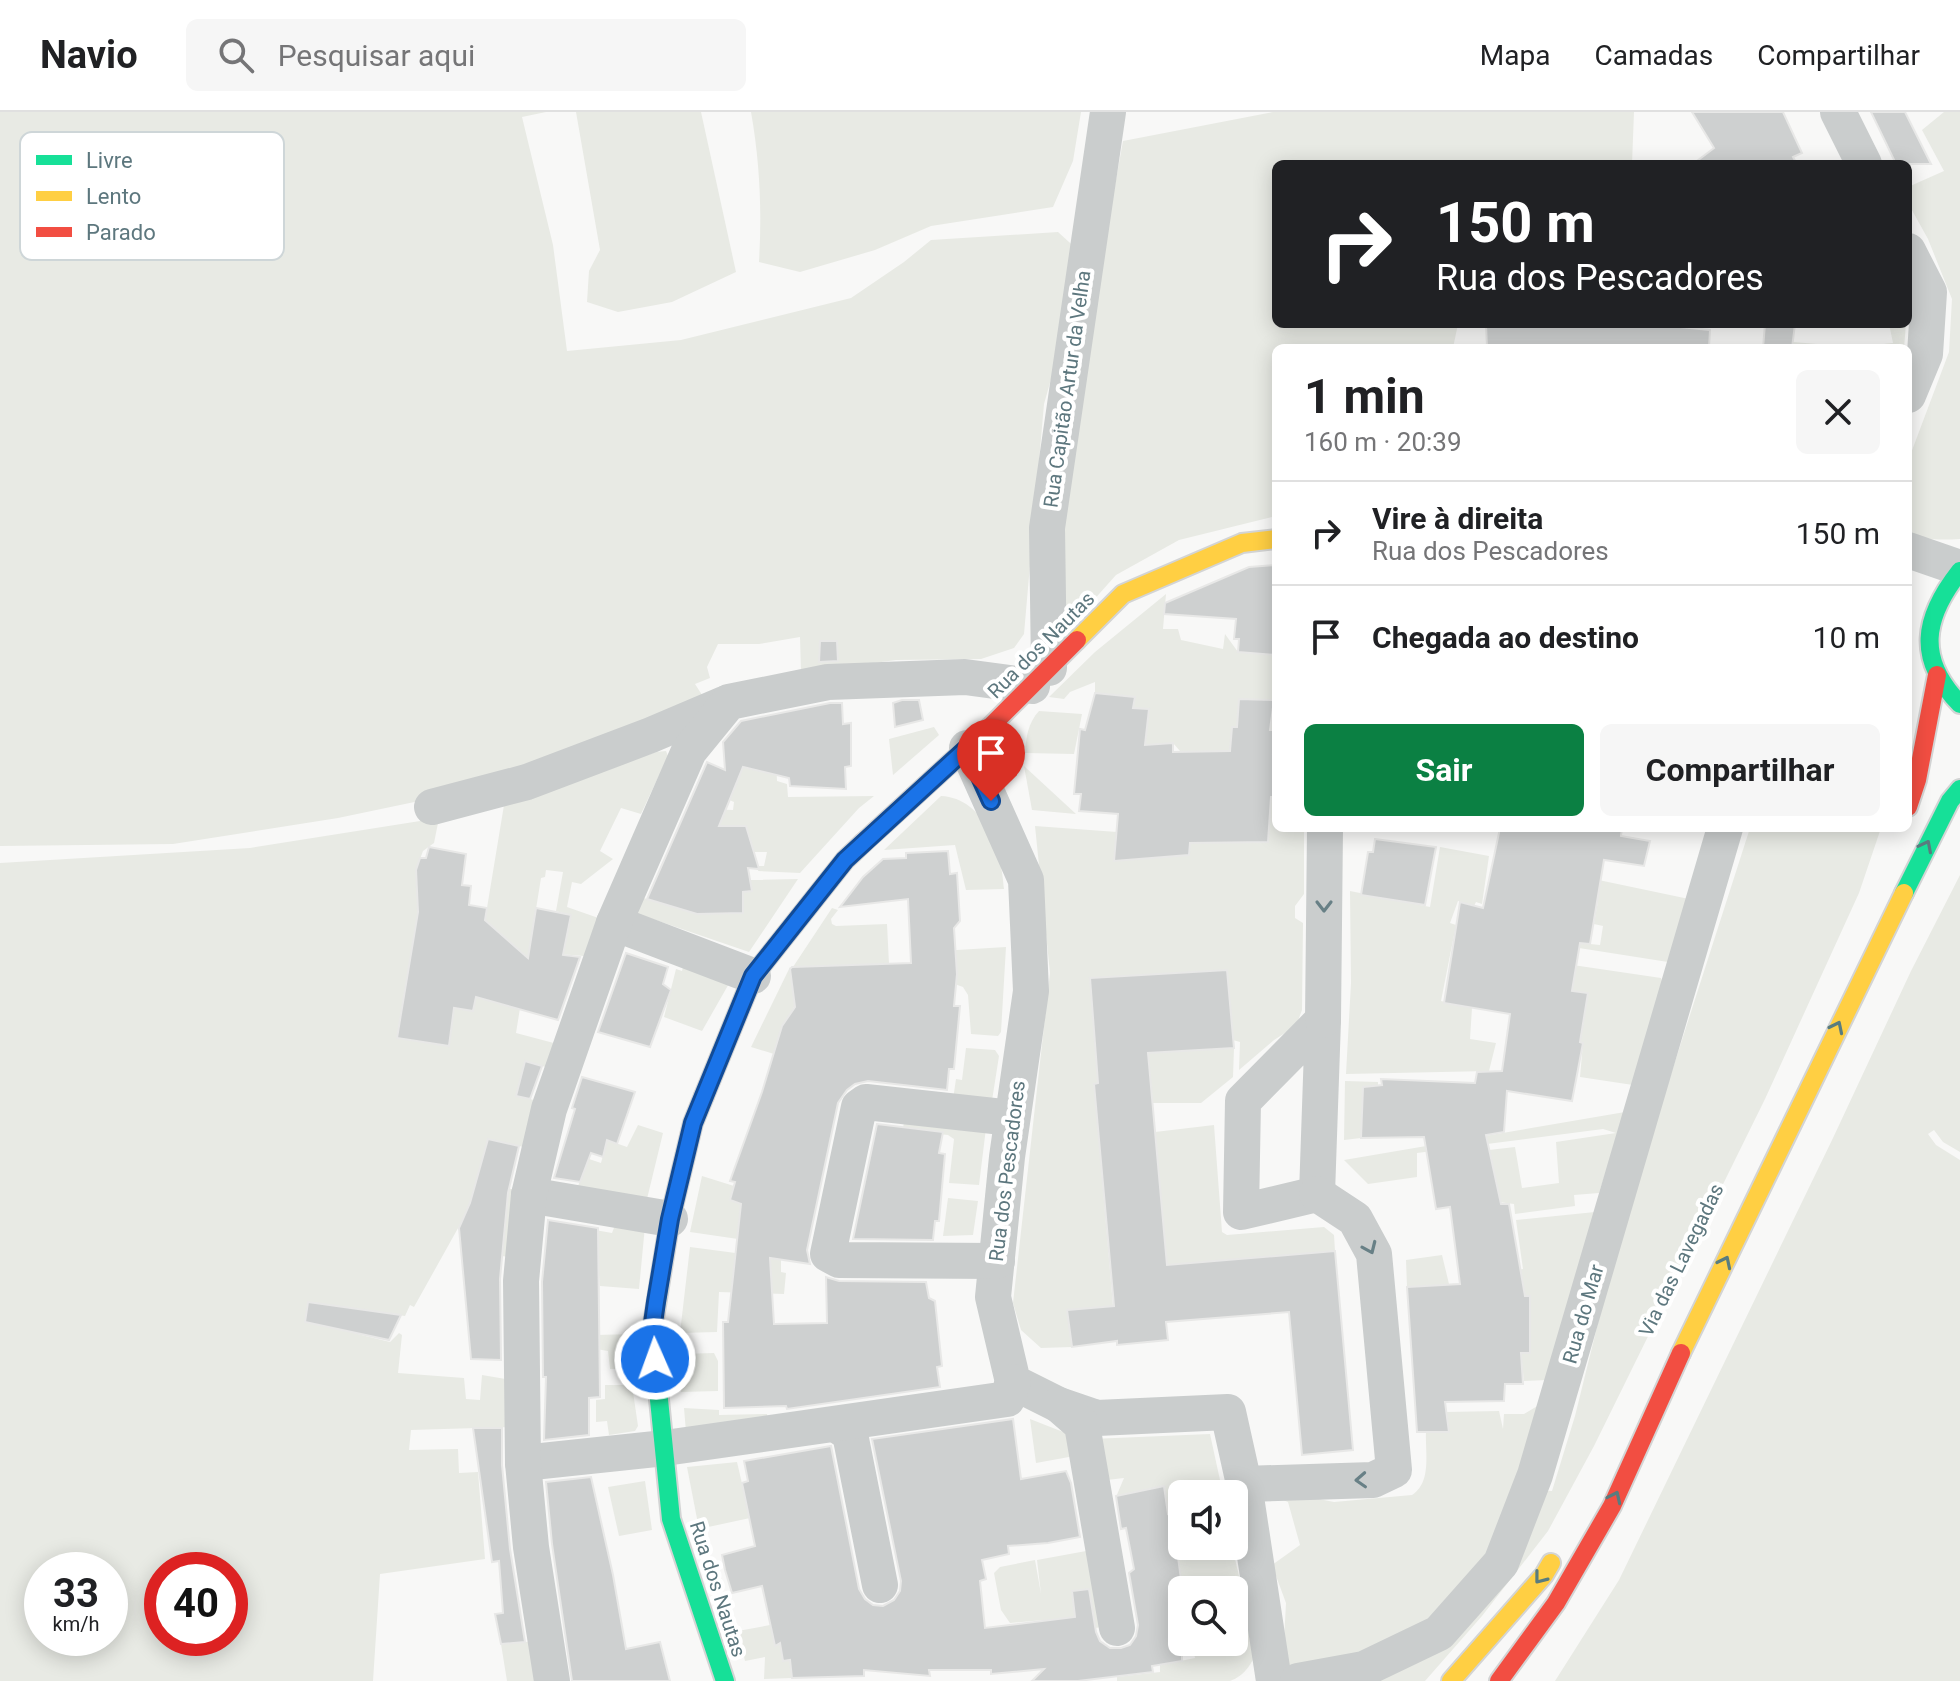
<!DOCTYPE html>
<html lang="pt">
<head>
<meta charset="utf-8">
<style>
  body { margin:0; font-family:Roboto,sans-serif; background:#f6f6f6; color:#202124; height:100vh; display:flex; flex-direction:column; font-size:30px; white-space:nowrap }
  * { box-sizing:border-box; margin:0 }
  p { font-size:26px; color:#757577 }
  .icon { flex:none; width:44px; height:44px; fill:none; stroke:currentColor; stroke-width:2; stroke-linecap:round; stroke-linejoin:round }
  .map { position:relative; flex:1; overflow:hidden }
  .panel { position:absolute; left:1272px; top:232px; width:640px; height:488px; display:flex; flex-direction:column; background:#fff; border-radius:12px; box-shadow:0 4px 20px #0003 }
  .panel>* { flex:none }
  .banner { position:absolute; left:1272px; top:48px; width:640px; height:168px; border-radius:12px; box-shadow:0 4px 20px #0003; background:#202124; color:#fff; overflow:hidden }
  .tools { position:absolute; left:1168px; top:1368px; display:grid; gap:16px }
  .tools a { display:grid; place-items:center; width:80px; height:80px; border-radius:12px; background:#fff; box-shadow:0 4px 20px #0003; font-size:40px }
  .speed { position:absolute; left:24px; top:1440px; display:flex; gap:16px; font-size:40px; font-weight:700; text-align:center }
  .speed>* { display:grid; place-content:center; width:104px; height:104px; border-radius:50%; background:#fff; box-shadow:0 4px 20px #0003; line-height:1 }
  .speed small { font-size:20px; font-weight:400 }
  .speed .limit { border:12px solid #d22; background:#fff; color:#111 }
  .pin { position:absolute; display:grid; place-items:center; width:68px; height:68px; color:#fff; margin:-82px -34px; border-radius:50% 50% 50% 0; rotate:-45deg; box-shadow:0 0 8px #0007 }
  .pin .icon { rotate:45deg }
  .me { position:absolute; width:88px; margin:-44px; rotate:358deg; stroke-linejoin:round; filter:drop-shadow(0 0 6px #0008) }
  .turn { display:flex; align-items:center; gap:28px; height:168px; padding:0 32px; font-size:36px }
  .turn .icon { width:104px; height:104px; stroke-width:2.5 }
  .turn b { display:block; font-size:56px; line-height:68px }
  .round { display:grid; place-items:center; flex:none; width:84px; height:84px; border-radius:12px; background:#f6f6f6 }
  .overview { display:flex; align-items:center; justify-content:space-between; height:136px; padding:0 32px }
  h1 { font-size:48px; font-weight:700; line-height:60px }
  .cta { display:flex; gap:16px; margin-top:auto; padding:16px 32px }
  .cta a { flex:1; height:92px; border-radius:12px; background:#0b8043; color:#fff; font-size:32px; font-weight:700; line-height:92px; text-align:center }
  .cta a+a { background:#f6f6f6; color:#202124 }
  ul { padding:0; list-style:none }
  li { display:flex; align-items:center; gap:24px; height:104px; padding:0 32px; border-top:2px solid #e0e0e0 }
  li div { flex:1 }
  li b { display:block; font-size:30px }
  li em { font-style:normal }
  header { display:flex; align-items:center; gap:48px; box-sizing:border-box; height:112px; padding:0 40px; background:#fff; border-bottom:2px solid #e0e0e0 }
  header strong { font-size:38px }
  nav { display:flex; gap:44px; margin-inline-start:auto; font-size:28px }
  .search { width:560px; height:72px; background:#f6f6f6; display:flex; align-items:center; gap:20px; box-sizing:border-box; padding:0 28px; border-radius:12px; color:#757577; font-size:30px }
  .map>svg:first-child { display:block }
  .green { fill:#e8eae4; fill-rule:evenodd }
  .building { fill:#ced0d0; stroke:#e8e8e7; stroke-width:2 }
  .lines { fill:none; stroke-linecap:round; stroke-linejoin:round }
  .fast-casing { stroke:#d3d4d4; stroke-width:22 }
  .slow-casing { stroke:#d3d4d4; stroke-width:22 }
  .jam-casing { stroke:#d3d4d4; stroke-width:22 }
  .street { stroke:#cacdcd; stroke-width:36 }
  .fast { stroke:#16e098; stroke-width:18 }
  .slow { stroke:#ffcf43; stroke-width:18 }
  .jam { stroke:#f24e42; stroke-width:18 }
  .oneway { stroke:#597c7f }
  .oneway2 { stroke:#688086 }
  .route-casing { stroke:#114b97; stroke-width:20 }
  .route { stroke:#1a73e8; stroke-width:14 }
  .labels { text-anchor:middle; stroke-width:8; stroke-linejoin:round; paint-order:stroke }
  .street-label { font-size:20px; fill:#5d777e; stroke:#fff }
  .key { fill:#fff; stroke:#ced6d8; stroke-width:2 }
  .key-label { font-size:22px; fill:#5d777e }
</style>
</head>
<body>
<header>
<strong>Navio</strong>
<div class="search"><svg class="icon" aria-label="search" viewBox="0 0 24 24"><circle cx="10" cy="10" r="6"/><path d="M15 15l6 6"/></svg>Pesquisar aqui</div>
<nav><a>Mapa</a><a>Camadas</a><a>Compartilhar</a></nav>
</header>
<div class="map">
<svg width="1960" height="1569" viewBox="0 0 1960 1569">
  <rect width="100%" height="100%" fill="#f8f8f7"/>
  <g class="green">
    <path d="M0,0h546l-24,5 31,128 14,106 114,-11 170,-42 53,-36 27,-22 127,-8 22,20 -10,60 -26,92 -20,230 -10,14 -33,11 -85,1 -95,13 -1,-36 -41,7h-41l-11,23 3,11 -15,6 9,14 -237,93 -129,27 -165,26 -173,2z"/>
    <path d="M576,0h125l35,160 -64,30 -54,10 -31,-10 2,-31 11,-21z"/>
    <path d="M751,0h330l-8,49 -20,46 -122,19 -56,24 -75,22 -41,-10c3,-52 1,-99 -8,-150z"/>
    <path d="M1273,0h361l-2,52h-356v160h182l-5,24h-177v168l-97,24 -63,35 -41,46 -12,-5c-4,-51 1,-103 7,-154 12,-108 34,-214 53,-321z"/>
    <path d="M1944,0h16v427c-18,1 -37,2 -52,-8v-70l41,-109 3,-53 -24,-60 -20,-36v-16l36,-16 -22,-41z"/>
    <path d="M1889,212h17l-2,24h-112l1,-6 61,5 39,-4z"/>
    <path d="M1166,482l-3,35h15l3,11 42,9 2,-15 13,18 38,3v99h-3l1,-24h-4l4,-30 -35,-1 -2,28 -5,1 -2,29 -42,6 1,-11 -9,-1 -7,-8 -28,2 3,-36 -15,-1 1,-11 -39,-4v-11l-25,10 -6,7 -15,-2 46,-45z"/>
    <path d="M1039,599l43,3 -8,40 -49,-1c1,-16 3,-30 14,-42z"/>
    <path d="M934,615l5,8 -46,40 -4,-36z"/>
    <path d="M666,639l2,5 -27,58 -20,-6 -21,43 13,8 -32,25 -9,-2 -5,25 40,14 -12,36 -35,-3 10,-39 -14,-4 7,-39 -17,-2 -1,7 -4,1 -25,155 49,13 -16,22 -24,-7 -8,35 21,5 -10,47 -40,-9 -11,42 43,10 -3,68 -19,-4 -3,4 -33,1 4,-16 -4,-23 -48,86 -4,-2 -5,11 -74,-10 -6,20 65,16 9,-9 3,2 -4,38 66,5 2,21 14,1 2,-25 30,5 -1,47 -100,3 -2,20 49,-1 1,24 19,-1 7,87 -105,15 -7,107h-373v-818l250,-15 189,-30 -5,25 -11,8 -7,19 2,42 -21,123 3,3 49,7 5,-37 19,2 19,-83 -7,-7 19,-115 152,-53zM42,1458h68v68h-68zM162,1458h68v68h-68z"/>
    <path d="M776,644l1,25 10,3 1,13 86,-1 -15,12 -59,65 -42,-2 1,-5h5l3,-14h-13l-8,-26h-28l-12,-17 27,1 1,-8 -9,-4 19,-32z"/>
    <path d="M1024,654l52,48 -44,-4z"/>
    <path d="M941,684c44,2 61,56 63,93l-38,1 -11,-45 -71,5z"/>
    <path d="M1271,685h5v31h28v66l-9,12v12l8,5 -1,87 -6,16 -22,14 -35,30 1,-28 -7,-2 -7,-70 -136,9 6,78 31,24 -33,3 19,222 -45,4 4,37 -31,1 -20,-18 -8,-27 37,-330 -15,-147 82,6 -2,29 74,-6 3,-32 35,19 41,-1z"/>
    <path d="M1750,716h131l-22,65 -94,206 -171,347 -46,85 -66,85 -57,65h-146l3,-3 4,-75 -14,-38 28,-20 -12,-43 -44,-18 90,18 78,-7c20,-13 13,-42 14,-63h23l-3,-20 53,-1 4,18 1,-15h20l15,-9 -10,85 23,1 23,-75 27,-109 53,-183z"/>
    <path d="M1440,735l49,9 -7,48 -6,-2 -2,4 -16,-5 -8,22 6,2 -15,76 31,7 -2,31 26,4 -7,28 -143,3 5,-91 -1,-92 80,16z"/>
    <path d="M1960,763v277l-17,-10 -9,-12 -6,4 8,11 24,15v521h-405l64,-101 214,-442 78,-167z"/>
    <path d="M1589,766l100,21 -21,63 -89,-14 1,-5 20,2 3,-19 -9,-2 4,-23 -10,-2z"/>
    <path d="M798,767l-49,73 -111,-38 2,-17 57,17 46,-1v-21l8,-1 -1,-11z"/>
    <path d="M832,796l6,2 -7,9 1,5 4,2 51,-2 2,40 -96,3z"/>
    <path d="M1006,835l-5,85 -3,4 -27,-2 -3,-39 -5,-8 -11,-4 -28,-31z"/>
    <path d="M1566,852l95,14 2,7 -30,100 -53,-8 3,-34 -6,-1 -9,-20 15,3 5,-31 -26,-5z"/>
    <path d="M683,855l52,6 -33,58 -38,-14 12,-48 6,2z"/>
    <path d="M790,855l7,33 -23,54 -23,-7z"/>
    <path d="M966,936l29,2 4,6 -8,51 -39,-1 4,-27 6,1z"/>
    <path d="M1234,936l-1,29 -32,26h-48l-5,-50z"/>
    <path d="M1345,969l33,1v4l-15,1 -2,51 -17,2z"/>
    <path d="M1625,1000l-26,81 -25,2 1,11 -60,8 -1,-10 -16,-2 -9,-52 26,-3 7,41 37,-5 -3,-41 60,-9 -13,-4 -186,24v24l-49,7 -24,-24z"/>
    <path d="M904,1008l82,8 -7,57 -30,-2 5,-44 -6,-4 -45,-5z"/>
    <path d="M638,1013l25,8 -17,70 -68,-17 11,-27 12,4 6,-23 20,7z"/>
    <path d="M1214,1013l8,107 5,3 97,-8 10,8 1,16 -168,14 -12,-133z"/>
    <path d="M702,1064l32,10 -4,14 42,14 -34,25 -48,-7z"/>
    <path d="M948,1086l30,3 -5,34 -30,1z"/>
    <path d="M1595,1100l-48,168 -23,1 -3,-28 9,-1 -1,-56h-62l-60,-9 -1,-27 36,-5 7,29 62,-4v-9l12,-2 -7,-49z"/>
    <path d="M617,1108l28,6 -6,63 -39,-3 -5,-56 17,3z"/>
    <path d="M690,1135l91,12v13l5,1 -2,21 -65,-2 -2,40 -37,1z"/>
    <path d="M633,1222v35h-23l-2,-18 -12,-2v-14z"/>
    <path d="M714,1241l4,8v30l-37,1 -1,-38z"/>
    <path d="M605,1273h27l6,41 -3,5 -26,4 -2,-14 -11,1v-22l9,-1z"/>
    <path d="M684,1296l35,2v5l48,-1 1,8 -82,10z"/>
    <path d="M1030,1307l46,18 4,18 -44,8z"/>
    <path d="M1210,1322l13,60h-41v18l-14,2 -5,-28 -47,11 8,-19 -26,3 -7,-42z"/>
    <path d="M737,1350l13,56 -51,11 -12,-62z"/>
    <path d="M645,1369l7,49 -33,6 -11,-49z"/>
    <path d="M1183,1434h49l10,43 -60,1 -4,-33 6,-2z"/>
    <path d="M1097,1437l13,77 -15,2 -11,52 3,1h-36l-7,-61 -34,3 -9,-13 -7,-37 6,-6 35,-7 6,34 -4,-34z"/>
    <path d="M1234,1504h12c3,9 10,21 10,31 0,14 -13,30 -26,34h-113v-4l43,-5v-7l35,-7 -3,-16h42z"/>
    <path d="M770,1513l5,20 5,-2 3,18h7l2,17 -28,1 1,-22 -20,4 -7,-30z"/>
    <path d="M537,1529l9,40h-39l-6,-37z"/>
  </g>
  <g class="building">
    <path d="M1692,0h91l19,41 -9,4 4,7h-104l21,-16z"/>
    <path d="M1871,0h34l26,52h-35z"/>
    <path d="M1486,212h164l60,6 -1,18h-222z"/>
    <path d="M1765,212h30l-3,24h-29z"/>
    <path d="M1276,453v90l-38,-3 1,-13h-5l2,-20 -72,-5 1,-11 84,-36z"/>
    <path d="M820,529h17l1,20 -19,1z"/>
    <path d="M1095,581l40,4 -2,11 16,1 -4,36 28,-2v9l57,-1 2,-24h5l2,-28 35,1 -4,30h4l-1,24h3v43h-5l-3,45 -78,1 -1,12 -75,6 4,-47 -39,-3 2,-17h-7l6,-65 5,1z"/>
    <path d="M902,588h17l4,20 -28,7 -2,-24z"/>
    <path d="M830,591h12l1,21 8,-1v43l-6,1 1,22 -56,-3 -1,-8 -46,-11 -24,59h27l13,43 -11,-1 4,23 -9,1v21l-46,1 -50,-15 60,-137 18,8 -2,-28 18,-21z"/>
    <path d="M1500,716h122l-1,8 29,5 -6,25 -40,-6 -14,84 -10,-1 -8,48 16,2 -8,49 3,1 -11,58 -65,-10 -3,41 -18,3 15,69h8l16,92h5v57h-9l2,31h-18l-1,17 -59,1 4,30h-32l-10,-145 53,-3 -10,-77 -14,2 -12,-72 -63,1 2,-51 19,-2 -1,-6 94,4 2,-11 25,-1 8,-57 -66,-11 16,-101 23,6z"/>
    <path d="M1375,727l61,8 -11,58 -64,-10 7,-43h5z"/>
    <path d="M429,735l37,7 -4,31 9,1 -2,19 18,3 -2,12 43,38 8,-50 35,7 -8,40 17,2 -22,63 -82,-23 -3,14 -19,-3 -5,38 -52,-8 21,-126 -2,-42 4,-12h6z"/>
    <path d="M948,739l2,23 7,-1 3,48 -6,7 3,46 -3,32h6l-6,63h-5l-2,21 -79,-9 -13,3 -8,6 -9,13 -31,147 3,14 -40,-6 4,66 53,-1 -1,-46 13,4 87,1 3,16 6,3 7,65 -5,1 3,20 -153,22 -1,-3 -62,2 -1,-86h5l13,-118 -11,-4 5,-18 -5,-1 32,-89 20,-66 13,-19 -5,-38 2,-2 119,-4 -3,-64 -68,8 23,-30 20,-18 23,-1v-5z"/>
    <path d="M626,841l42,14 -5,17 8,6 -21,57 -52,-15z"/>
    <path d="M1227,858l7,78 -86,5 19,212 168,-14 18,199 -51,5 -13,-143 -123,10 2,18 -51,5v-4l-45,6 -5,-37 47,-4 -20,-222 4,-1 -8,-105z"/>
    <path d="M525,949l17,5 -12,33 -14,-3z"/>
    <path d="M582,965l53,15 -18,52 -10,-4 -4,17 -12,-4 -11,29 -26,-4 21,-69 -3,-1z"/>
    <path d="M877,1012l66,8 -4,21 6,1 -6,67h-4l-2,19 -80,-1z"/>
    <path d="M488,1027l31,7 -11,47 -8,86 1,81 -30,-1 -12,-131 11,-25z"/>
    <path d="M548,1108l50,8 2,169 -11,1v37l-45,5 2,-63h-3l-1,-95z"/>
    <path d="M308,1190l93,13 -12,25 -84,-18z"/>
    <path d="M1013,1307l8,60 45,-8 5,12 9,54 -32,6 -40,3 1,8 -27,6 4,19 -6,2 5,47 90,-11 -3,-26 17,-2 7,43 4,9 10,7h11l9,-3 6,-9 2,-11 -9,-52 5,-4 -8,-41 -5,1 -5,-33 48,-10 4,28 7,-1 9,42 -6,2 4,30v74l-30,5 1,6 -75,9h-46l12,-12 -53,5v-4h-62l1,6 -66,-6v6l-72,2 -2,-18 -7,1 -3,-18 -5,3 -13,-60 -30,7 -7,-23 -3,-15 33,-9 -13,-63 6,-2 -4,-20 87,-15 28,143 6,10 8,6 10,1 11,-6 6,-9 1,-10 -29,-142z"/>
    <path d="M473,1316h29v37l8,84 15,93 -24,2 -6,-30 8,-1 -4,-52 -7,1z"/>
    <path d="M591,1365l22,98 13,74 34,-7 10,39h-98l-20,-137 -6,-62z"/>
  </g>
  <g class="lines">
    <defs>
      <g id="fast">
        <path d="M1960,459c-37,47 -44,88 0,133"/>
        <path d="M1904,781l46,-92 10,-12"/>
        <path d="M704,984l-11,27 -23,96 -18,111 19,189 54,162"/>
      </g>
      <g id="slow">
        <path d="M1077,528l46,-46 119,-51 34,-4"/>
        <path d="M704,984l49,-120 92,-116 18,-17"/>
        <path d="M1681,1241l223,-460"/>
        <path d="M1451,1569l93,-106 7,-12"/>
      </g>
      <g id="jam">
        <path d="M1908,695l9,-27 20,-105"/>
        <path d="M863,731l128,-117 86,-86"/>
        <path d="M1499,1569l57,-78 56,-97 69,-153"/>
      </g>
    </defs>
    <use href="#fast" class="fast-casing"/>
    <use href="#slow" class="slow-casing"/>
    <use href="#jam" class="jam-casing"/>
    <g class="street">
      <path d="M1838,0l26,52"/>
      <path d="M1908,139l21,41 -4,62 -17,41"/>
      <path d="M1908,438l52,18"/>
      <path d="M1049,556l-2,-140 61,-416"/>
      <path d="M967,636l59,132 5,111 -24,166 -14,140 20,85 46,23 38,13 131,-6 16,72 30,197"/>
      <path d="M432,695l95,-25 124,-47 73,-31"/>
      <path d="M614,811l139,53"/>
      <path d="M1323,908l-6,174 -76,18 2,-111z"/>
      <path d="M1323,908l2,-192"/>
      <path d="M529,1083l141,24"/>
      <path d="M997,1149l-158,-1 -11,-6 31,-147 7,-5 146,16"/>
      <path d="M1059,1293l23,20 35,203"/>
      <path d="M836,1312l14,10 30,151"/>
      <path d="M523,1351l142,-15 342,-49 6,-17"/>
      <path d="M1244,1372l129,-4 21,-10 -20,-216 -19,-35 -38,-25"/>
      <path d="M552,1569l-21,-134 -8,-84 -2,-182 8,-86 20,-86 65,-186 75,-172 40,-49 99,-20 137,-5 67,9"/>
      <path d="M1298,1569l66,-12 75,-36 62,-70 34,-88 190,-647"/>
    </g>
    <use href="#fast" class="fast"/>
    <use href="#slow" class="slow"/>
    <use href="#jam" class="jam"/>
  </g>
  <defs><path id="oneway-chevron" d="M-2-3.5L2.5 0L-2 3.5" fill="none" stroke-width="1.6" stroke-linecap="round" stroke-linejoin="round" transform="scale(2)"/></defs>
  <g class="oneway">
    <use href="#oneway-chevron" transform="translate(1926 734) rotate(-63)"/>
    <use href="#oneway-chevron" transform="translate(1837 915) rotate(-64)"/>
    <use href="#oneway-chevron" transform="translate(1725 1150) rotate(-64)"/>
    <use href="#oneway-chevron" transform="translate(1615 1385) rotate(-65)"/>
    <use href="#oneway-chevron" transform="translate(1540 1466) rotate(128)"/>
  </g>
  <g class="oneway2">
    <use href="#oneway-chevron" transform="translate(1324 794) rotate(90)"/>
    <use href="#oneway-chevron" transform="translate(1370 1136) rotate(66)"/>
    <use href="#oneway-chevron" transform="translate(1361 1368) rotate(177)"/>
  </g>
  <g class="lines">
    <defs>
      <path id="route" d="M655,1247l-3,-29 4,-28 14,-83 23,-96 60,-147 92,-116 122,-112 24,53"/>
    </defs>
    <use href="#route" class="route-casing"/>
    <use href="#route" class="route"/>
  </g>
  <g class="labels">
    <g class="street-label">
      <text transform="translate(1067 277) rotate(-82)" y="7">Rua Capitão Artur da Velha</text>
      <text transform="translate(1041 533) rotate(-45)" y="7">Rua dos Nautas</text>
      <text transform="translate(1007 1059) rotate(-83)" y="7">Rua dos Pescadores</text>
      <text transform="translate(1681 1148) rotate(-64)" y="7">Via das Lavegadas</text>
      <text transform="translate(1583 1202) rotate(-74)" y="7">Rua do Mar</text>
      <text transform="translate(718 1477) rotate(72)" y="7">Rua dos Nautas</text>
    </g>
  </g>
  <rect x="20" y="20" width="264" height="128" rx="12" class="key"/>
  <rect x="36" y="43" width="36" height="10" fill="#16e098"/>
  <rect x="36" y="79" width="36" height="10" fill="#ffcf43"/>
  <rect x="36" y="115" width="36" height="10" fill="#f24e42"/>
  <g class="key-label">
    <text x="86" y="56">Livre</text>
    <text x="86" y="92">Lento</text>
    <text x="86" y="128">Parado</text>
  </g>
</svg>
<div class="tools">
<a><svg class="icon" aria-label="sound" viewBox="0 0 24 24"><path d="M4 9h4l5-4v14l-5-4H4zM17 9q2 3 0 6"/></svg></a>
<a><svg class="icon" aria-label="search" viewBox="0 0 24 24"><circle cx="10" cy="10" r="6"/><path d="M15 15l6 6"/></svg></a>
</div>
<div class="speed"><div>33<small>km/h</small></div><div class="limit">40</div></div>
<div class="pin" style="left:991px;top:689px;background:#d93025"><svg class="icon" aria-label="arrive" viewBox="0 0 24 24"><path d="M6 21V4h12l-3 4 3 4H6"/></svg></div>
<svg class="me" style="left:655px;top:1247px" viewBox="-20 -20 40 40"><circle r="17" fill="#1a73e8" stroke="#fff" stroke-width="3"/><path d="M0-11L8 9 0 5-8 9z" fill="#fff"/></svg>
<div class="banner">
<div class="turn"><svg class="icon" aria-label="right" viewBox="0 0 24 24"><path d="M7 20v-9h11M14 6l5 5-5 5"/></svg><div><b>150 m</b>Rua dos Pescadores</div></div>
</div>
<section class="panel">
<div class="overview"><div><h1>1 min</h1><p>160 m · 20:39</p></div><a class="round"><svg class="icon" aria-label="close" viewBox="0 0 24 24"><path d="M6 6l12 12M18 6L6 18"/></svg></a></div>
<ul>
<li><svg class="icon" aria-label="right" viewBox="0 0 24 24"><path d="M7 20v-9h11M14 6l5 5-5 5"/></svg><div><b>Vire à direita</b><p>Rua dos Pescadores</p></div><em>150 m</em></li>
<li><svg class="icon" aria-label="arrive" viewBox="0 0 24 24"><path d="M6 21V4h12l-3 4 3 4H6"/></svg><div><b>Chegada ao destino</b></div><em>10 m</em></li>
</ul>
<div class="cta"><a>Sair</a><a>Compartilhar</a></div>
</section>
</div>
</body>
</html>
